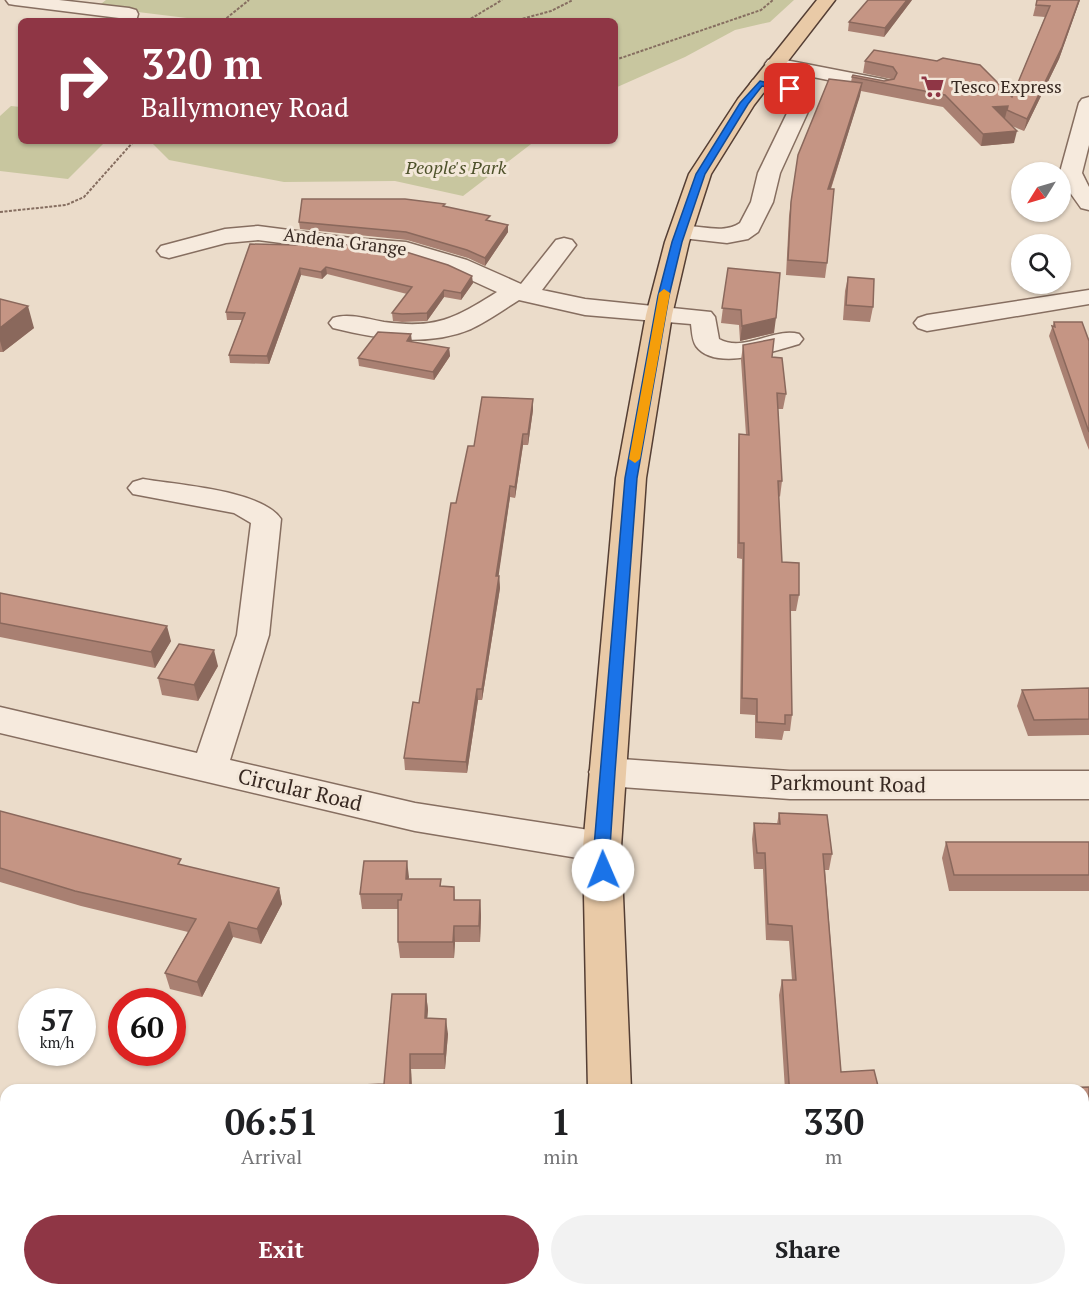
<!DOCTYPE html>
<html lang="en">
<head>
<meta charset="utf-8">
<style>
  body { margin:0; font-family:"PT Serif",serif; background:#f2f2f2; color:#202124; height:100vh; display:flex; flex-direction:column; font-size:22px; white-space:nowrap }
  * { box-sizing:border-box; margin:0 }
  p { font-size:20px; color:#757577 }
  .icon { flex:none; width:33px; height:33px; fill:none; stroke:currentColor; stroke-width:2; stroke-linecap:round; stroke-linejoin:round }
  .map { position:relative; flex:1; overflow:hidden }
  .side { position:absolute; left:0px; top:1084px; width:1089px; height:212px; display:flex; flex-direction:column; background:#fff; border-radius:18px 18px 0 0; box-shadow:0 2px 4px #0004 }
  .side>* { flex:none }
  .hud { position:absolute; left:18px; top:18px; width:600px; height:126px; border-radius:9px; box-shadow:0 2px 4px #0004; background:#8f3645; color:#fff; overflow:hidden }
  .needle { width:39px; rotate:233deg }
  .buttons { position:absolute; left:1011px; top:162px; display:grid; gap:12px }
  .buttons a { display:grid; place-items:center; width:60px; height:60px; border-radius:50%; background:#fff; box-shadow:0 2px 4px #0004; font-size:30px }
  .speed { position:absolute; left:18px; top:988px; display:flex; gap:12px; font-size:30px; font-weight:700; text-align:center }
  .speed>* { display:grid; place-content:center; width:78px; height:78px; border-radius:50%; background:#fff; box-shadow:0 2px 4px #0004; line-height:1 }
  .speed small { font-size:15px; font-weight:400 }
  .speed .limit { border:9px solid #d22; background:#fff; color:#111 }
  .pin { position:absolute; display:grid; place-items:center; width:51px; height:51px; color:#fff; margin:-26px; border-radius:12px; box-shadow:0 3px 9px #0006 }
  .me { position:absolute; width:66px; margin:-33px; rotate:359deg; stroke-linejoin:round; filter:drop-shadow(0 0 4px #0008) }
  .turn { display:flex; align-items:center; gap:21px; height:126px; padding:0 24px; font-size:27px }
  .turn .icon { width:78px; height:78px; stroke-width:2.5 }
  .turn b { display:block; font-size:42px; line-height:51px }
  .eta { display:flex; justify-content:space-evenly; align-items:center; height:102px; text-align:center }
  .eta b { font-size:36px; font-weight:700; line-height:42px }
  .primary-button { display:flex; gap:12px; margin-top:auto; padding:12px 24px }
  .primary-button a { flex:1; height:69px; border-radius:36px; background:#8f3645; color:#fff; font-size:24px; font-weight:700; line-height:69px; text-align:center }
  .primary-button a+a { background:#f2f2f2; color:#202124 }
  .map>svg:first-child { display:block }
  .green { fill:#c8c69f }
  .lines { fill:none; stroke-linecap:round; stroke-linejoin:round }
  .minor-casing { stroke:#866e60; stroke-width:3 }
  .major-casing { stroke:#543e34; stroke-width:3 }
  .path { stroke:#866e60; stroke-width:2; stroke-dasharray:3 1.5; stroke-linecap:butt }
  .minor { fill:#f6eadd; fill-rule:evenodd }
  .major { fill:#e9caa7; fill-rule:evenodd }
  .wall { fill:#a98072 }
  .shaded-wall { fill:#8a685c }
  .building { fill:#c59584; stroke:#8a685c; stroke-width:1.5 }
  .route { fill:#1a73e8; stroke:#114b97; stroke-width:1.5 }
  .slow { fill:#f59e0b }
  .labels { text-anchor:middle; stroke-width:6; stroke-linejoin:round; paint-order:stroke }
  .far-poi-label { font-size:18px; fill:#382922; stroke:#f3e7d9; text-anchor:start }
  .far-park-label { font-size:18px; font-style:italic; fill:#4e522b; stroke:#f3e7d9 }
  .far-street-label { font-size:18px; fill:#382922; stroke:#f3e7d9 }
  .street-label { font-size:21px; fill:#382922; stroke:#f3e7d9 }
</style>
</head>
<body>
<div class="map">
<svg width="1089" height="1295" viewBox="0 0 1089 1295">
  <rect width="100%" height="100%" fill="#ebdcca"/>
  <g class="green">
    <path d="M106,0h688l-24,22 -35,8 -50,27 -70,31v-67h-422l2,-2 -98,-12z"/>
    <path d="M11,106l10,1v34h85l-38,38 -68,-8v-55z"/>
    <path d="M150,141h385l-72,55 -68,-15 -111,1 -115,-22z"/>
  </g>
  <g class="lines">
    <defs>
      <g id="minor">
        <path d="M6,0h53l70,8 7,2 2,4 -2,7h-18l1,-3 -104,-13 -6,-1z"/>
        <path d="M775,58l108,21 7,2 3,4 -3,4 -7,2 -115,-23 -3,-4 3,-4z"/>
        <path d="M760,78l33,6 15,7 4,12 -32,70 -7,29 -15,30 -10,7 -21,4 -54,-6 -4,-5 4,-5c21,-5 48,9 67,-4l11,-21 7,-29 34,-70 -1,-5 -10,-5 -28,-5 -3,-4 3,-4z"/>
        <path d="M1089,97v48l-7,28 7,14v23l-8,-2 -17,-24 -4,-12 19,-69 3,-4z"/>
        <path d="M258,226l93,12 55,4 61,18 54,24 35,-44 8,-2 8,2 4,5 -34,45 43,9 126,13 4,5 4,22c25,14 55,-12 80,-5l4,5 -4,5c-25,7 -84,28 -103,2 -4,-6 -4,-15 -5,-22l-106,-9 -66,-15c-16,10 -31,21 -48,29 -43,18 -94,10 -138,-1l-4,-5 4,-5c16,-5 34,1 51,4 52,7 70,-3 113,-30l-48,-22 -45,-14 -53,-4 -93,-12 -32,3 -57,15 -8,-2 -4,-5 4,-5 64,-17z"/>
        <path d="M1089,290v14l-162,27 -9,-3 -4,-5 4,-5 9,-3z"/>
        <path d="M143,479c34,6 119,11 138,40l-12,116 -39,125 185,43 187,29 13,4 6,11 -6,11 -13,4 -187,-31 -415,-98v-26l197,46 40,-118 14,-112 -17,-10 -101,-19 -5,-6 5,-6z"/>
        <path d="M607,758l183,13h299v28h-299l-183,-13 -13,-4 -5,-10 5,-10z"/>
        <rect x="534" y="1290" width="48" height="5"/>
      </g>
      <g id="major">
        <path d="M817,0h18l-81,105 -43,69 -22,68 -17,73 -26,163 -25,369 10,243h-43l-5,-243 33,-369 30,-163 19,-73 24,-68 49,-75z"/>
        <path d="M604,1290h48l1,5h-48z"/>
      </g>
    </defs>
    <use href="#minor" class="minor-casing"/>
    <use href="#major" class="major-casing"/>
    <g class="path">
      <path d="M223,21l26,-21"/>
      <path d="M467,21l35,-21"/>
      <path d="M514,21l37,-10 22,-11"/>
      <path d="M615,60l146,-50 12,-10"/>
      <path d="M0,212l66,-7 18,-8 50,-56"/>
    </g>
    <use href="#minor" class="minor"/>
    <use href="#major" class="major"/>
  </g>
  <g class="wall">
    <path d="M912,0l-28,37 -36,-6 1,-9z"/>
    <path d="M1037,0h43l-21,59 -35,72 -12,-5 2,17 -33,3 -38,-39 -82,-16 -30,98 -4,74 -2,15 -39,-3 3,-59 2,-14 60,-120 1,-5 32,4 7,-2 -28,-6 2,-12 9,-11 138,47 33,-80 -12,-1z"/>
    <path d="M445,206l45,15 18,4v7l-23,34 -17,-8 -61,-18 -107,-11 -1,-7z"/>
    <path d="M250,244l223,39 -12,17 -17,-3 -17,24 -25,1 -9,-1 -1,-8 15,-19 -80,-20 -5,5 -21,-4 -32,89 -39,-1 -1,-8 13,-35h-15l-1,-8z"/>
    <path d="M728,268l46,65 -34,8 -1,-16 -18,-2z"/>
    <path d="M848,277l25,30 -3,15 -27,-2 2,-29z"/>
    <path d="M0,299l34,29 -31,24h-3z"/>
    <path d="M1054,322l35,19v109l-4,-10 -36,-104z"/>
    <path d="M412,342l37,6 1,8 -16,24 -75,-14 -1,-8z"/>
    <path d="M743,345l29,12 14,37 -3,15h-5l4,72 -2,16 -1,-1 3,66 17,33 -3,16h-6l2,104 -2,16h-6l-2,9 -27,-2v-23l-15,-1 2,-155 -5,-1 1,-108 1,-16 7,1 -5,-75z"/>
    <path d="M533,410l-5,35h-5l-8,53 -5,-1 -12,79h1l1,12 -18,112h-4l-11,73 -62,-3 -1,-12 15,-55 37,-200 18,-57z"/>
    <path d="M0,593l171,48 -16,27 -155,-31z"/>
    <path d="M218,666l-20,35 -36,-6 -4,-17z"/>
    <path d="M1089,688v47l-61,1 -11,-30 5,-16z"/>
    <path d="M0,811l182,54 97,23 3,16 -21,40 -28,-7 -31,60 -32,-8 -5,-16 23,-41 -107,-26 -81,-24z"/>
    <path d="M779,813l53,41 -3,16h-4l16,202 38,18h-94l-6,-95 3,-15h10l-3,-39 -23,-1 -3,-71h-9l-2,-30 2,-16 23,1z"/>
    <path d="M946,842h143v49h-140l-7,-33z"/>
    <path d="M408,879h33v7l13,1 1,13h25l1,16 -1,26h-25l-1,16h-54l-2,-16v-33h-36l-2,-15z"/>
    <path d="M426,994l2,16 -1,8 21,16 -3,35h-34l1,21h-71l43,-6z"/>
    <path d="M1089,1087v176h-6v-173h-70v-1z"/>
    <path d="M381,1290v5h-54v-2z"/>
  </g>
  <g class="shaded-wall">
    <path d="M907,0h5l-28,37 1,-9z"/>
    <path d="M1079,0h1l-21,59 -35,72 3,-12z"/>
    <path d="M862,83l-2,13 -34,107 2,-14z"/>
    <path d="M1008,106l-3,12 -14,1 2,-12z"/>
    <path d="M1017,131l-3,12 -33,3 2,-12z"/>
    <path d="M508,225v7l-23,34v-8z"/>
    <path d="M326,267l1,7 -5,5 -1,-7z"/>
    <path d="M300,268l1,7 -32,89 -2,-8z"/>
    <path d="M472,276l1,7 -12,17v-7z"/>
    <path d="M444,290v7l-17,24v-8z"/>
    <path d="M28,306l6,22 -31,24 -3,-11v-13z"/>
    <path d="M776,318l-2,15 -34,8 2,-15z"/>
    <path d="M411,334l1,8 -5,-1z"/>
    <path d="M449,348l1,8 -16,24 -1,-8z"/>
    <path d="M533,399v11l-5,35v-11z"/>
    <path d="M523,434v11l-8,53v-11z"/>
    <path d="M510,486v11l-13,90 -1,-11z"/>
    <path d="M499,576l1,12 -18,112v-11z"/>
    <path d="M167,626l4,15 -16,27 -4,-16z"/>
    <path d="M214,650l4,16 -20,35 -4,-16z"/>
    <path d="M477,689l1,11 -11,73 -1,-11z"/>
    <path d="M407,861l2,16 -2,18 -1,-16z"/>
    <path d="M279,888l3,16 -21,40 -4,-15z"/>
    <path d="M480,900l1,16 -1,26 -1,-16z"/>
    <path d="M229,922l4,15 -31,60 -5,-15z"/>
    <path d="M454,926l1,16 -1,16 -1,-16z"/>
    <path d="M426,994l2,16 -2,23 -1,-15z"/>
    <path d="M446,1019l2,15 -3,35 -1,-15z"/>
    <path d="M410,1054l1,15 1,21h-2z"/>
    <path d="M6,1247v16l-6,6v-16z"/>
    <path d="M378,1290h3v5h-2z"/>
  </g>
  <g class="building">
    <path d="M868,0h39l-22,28 -36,-6z"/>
    <path d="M1037,0h42l-17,47 -35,72 -20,-9 1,-4 -15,1 24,24 -34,3 -38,-39 -93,-18 1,-2 31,6 10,-2 3,-6 -4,-6 -28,-6 9,-11 63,11 6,-3 37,7 32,32 38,-91 -14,-1z"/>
    <path d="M829,79l33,4 -34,106h6l-7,74 -39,-3 3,-58 7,-47z"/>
    <path d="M302,199h103l40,5 -2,2 47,10 -4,4 22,5 -23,33 -18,-8 -61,-18 -107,-10z"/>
    <path d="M297,240l106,11 45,14 24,11 -11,17 -17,-3 -17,23 -25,1 -10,-1 20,-26 -86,-20 -5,5 -21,-4 -33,88 -38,-1 16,-42 -19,-1 24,-68 47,1z"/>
    <path d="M728,268l52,5 -4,45 -34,8 -1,-16 -19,-2z"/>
    <path d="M848,277l26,2 -1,28 -27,-2z"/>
    <path d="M0,299l28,7 -28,22z"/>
    <path d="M1054,322h28l7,19v91l-37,-106 3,1z"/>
    <path d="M378,332l33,2 -4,7 42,7 -16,24 -75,-14z"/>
    <path d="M774,339l-2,18 10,1 4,36 -9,-1 5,88h-4l4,81 17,1v32h-9l2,120h-7v9l-28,-2v-23l-15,-1 2,-155h-5v-109l10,1 -6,-90z"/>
    <path d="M482,397l51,2 -5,35h-5l-8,53 -5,-1 -14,90h3l-17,113h-5l-11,73 -62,-4 9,-56 6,1 32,-200h5l12,-57h6z"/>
    <path d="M0,593l167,33 -16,26 -151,-29z"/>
    <path d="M179,644l35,6 -20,35 -36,-7z"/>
    <path d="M1089,688v31l-55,1 -12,-30z"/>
    <path d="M0,811l181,48 -3,5 101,24 -22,41 -28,-7 -32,60 -32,-9 31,-54 -121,-28 -75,-23z"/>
    <path d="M779,813l48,2 5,39h-9l18,218 33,-2 5,20h-89l-1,-7 -7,-103h14l-4,-54 -24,-2 -3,-71h-8l-3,-30 26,1z"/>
    <path d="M946,842h143v33h-135z"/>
    <path d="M364,861h43l-1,18h35l-1,7 14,1v13h26l-1,26h-25l-1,16h-55v-42h3l1,-6h-42z"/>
    <path d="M392,994h34l-1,24 21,1 -2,35h-34v36h-69v-4l43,-2z"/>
    <path d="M1089,1087v156h-6v-153h-69l-1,-1z"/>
    <path d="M0,1171l6,6v70l-6,6z"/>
    <path d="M327,1290h51v2l-51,1z"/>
  </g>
  <path class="route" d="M760,81l35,8 -5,3 -28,-6 -14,18 -43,70 -23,68 -13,54 -32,182 -22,294 -5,75v23l-2,5 -5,2 -6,-2 -2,-5 -1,-23 31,-369 33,-182 14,-54 24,-68 44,-71z"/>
  <path class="slow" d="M664,289l6,4 -30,166 -5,4 -6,-4 30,-166z"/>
  <defs>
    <symbol id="supermarket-bare" viewBox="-9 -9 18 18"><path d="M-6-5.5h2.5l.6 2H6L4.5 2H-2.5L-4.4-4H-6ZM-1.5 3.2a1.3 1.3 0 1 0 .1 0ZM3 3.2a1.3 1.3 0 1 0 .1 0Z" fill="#8f3645" stroke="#f3e7d9" stroke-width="2.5" paint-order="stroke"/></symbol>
  </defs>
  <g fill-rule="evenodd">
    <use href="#supermarket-bare" x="916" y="70" width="33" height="33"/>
  </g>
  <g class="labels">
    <g class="far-poi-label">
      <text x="951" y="93">Tesco Express</text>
    </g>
    <g class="far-park-label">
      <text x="456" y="174">People's Park</text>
    </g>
    <g class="far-street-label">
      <text transform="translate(345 242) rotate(7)" y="6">Andena Grange</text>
    </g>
    <g class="street-label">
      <text transform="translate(848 784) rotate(1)" y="7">Parkmount Road</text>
      <text transform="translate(300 790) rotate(13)" y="7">Circular Road</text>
    </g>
  </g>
</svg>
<div class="buttons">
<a><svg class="needle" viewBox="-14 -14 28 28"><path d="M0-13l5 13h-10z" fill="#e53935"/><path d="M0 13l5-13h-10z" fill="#757577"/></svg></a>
<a><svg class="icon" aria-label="search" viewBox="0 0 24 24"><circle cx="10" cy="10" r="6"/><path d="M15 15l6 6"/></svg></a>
</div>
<div class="speed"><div>57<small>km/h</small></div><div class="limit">60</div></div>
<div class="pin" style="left:790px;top:89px;background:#d93025"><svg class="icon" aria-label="arrive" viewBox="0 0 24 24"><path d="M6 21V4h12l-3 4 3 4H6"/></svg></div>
<svg class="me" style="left:603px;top:870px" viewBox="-20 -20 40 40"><circle r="19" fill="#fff"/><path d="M0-13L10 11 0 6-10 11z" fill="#1a73e8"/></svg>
<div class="hud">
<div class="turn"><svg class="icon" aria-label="right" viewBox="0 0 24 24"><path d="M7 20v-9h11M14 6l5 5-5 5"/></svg><div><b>320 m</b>Ballymoney Road</div></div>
</div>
<section class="side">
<div class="eta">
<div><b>06:51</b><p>Arrival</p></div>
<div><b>1</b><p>min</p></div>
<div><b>330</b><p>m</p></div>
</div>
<div class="primary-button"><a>Exit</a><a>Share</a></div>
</section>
</div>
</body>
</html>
